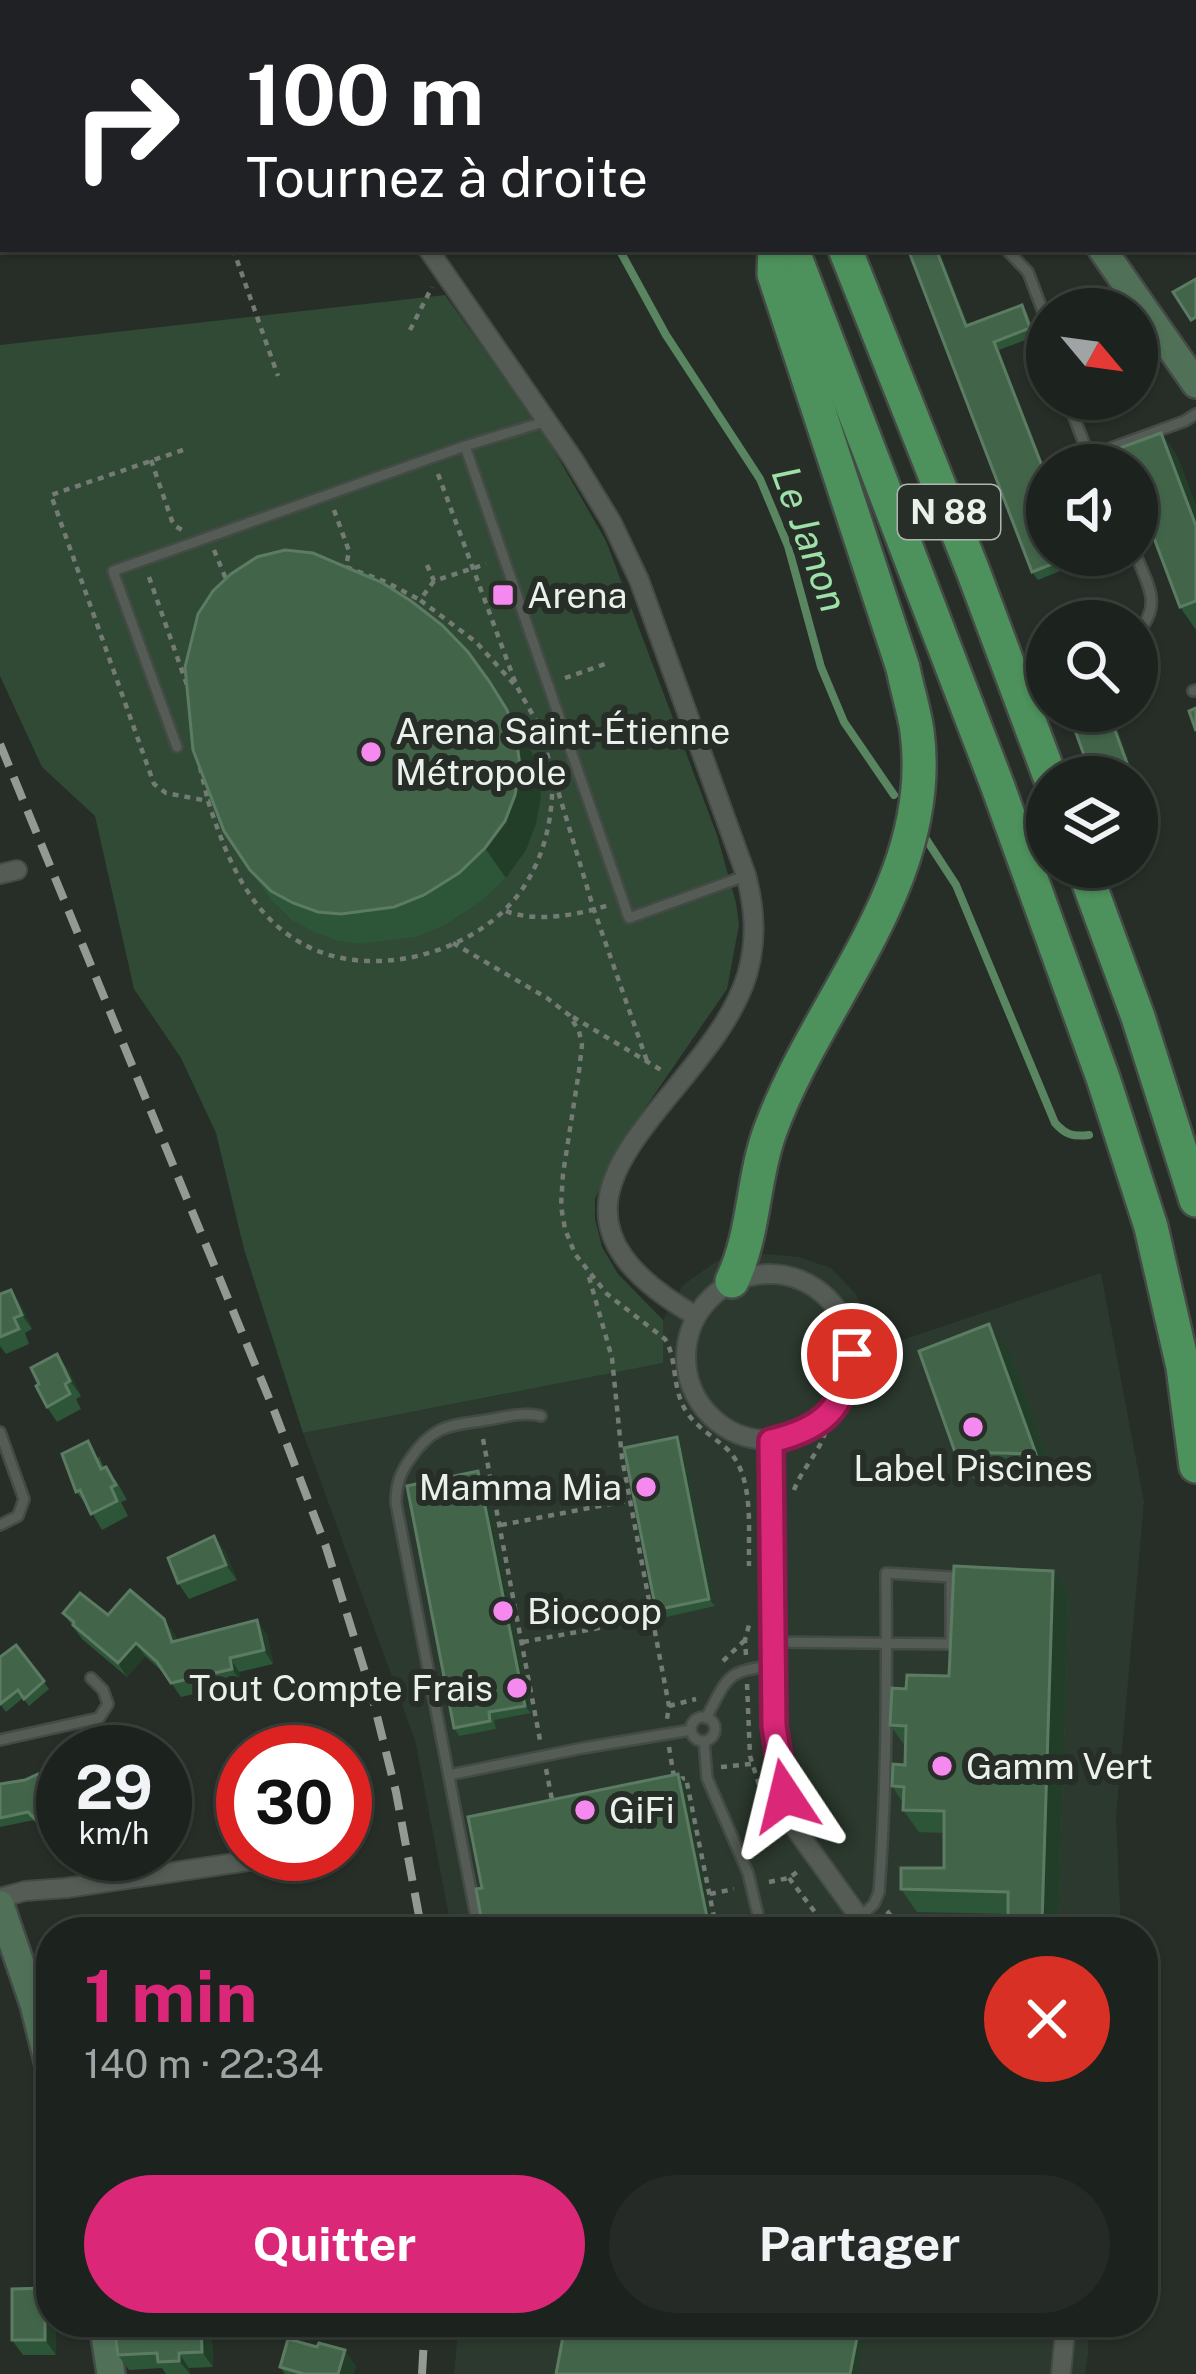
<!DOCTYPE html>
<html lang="fr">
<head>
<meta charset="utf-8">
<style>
  body { margin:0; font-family:"Public Sans",sans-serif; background:#252a26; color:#f1f3f6; height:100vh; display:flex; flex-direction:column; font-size:45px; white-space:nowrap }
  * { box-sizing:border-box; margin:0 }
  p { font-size:39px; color:#a0a4a4 }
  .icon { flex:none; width:66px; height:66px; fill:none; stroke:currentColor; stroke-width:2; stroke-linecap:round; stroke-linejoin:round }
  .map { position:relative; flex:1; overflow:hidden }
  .drawer { position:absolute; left:36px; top:1917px; width:1122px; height:420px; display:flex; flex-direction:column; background:#1c221d; border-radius:48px; box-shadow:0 3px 9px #0004,0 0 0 3px #3a3f3b }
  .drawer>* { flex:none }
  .top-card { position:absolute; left:0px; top:0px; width:1197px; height:252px; box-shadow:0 3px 9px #0004,0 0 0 3px #3a3f3b; background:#202124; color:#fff; overflow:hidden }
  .needle { width:78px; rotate:119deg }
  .buttons { position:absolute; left:1026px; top:288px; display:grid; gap:24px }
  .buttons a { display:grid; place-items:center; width:132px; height:132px; border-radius:50%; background:#1c221d; box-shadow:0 3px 9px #0004,0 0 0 3px #3a3f3b; font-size:60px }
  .speed { position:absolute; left:36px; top:1725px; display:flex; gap:24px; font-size:60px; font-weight:700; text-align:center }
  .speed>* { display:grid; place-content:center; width:156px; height:156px; border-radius:50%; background:#1c221d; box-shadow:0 3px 9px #0004,0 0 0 3px #3a3f3b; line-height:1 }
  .speed small { font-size:30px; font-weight:400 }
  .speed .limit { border:18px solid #d22; background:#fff; color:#111 }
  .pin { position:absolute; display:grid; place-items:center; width:102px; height:102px; color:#fff; margin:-51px; border:6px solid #fff; border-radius:50%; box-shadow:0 3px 12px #0007 }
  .me { position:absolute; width:132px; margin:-66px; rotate:350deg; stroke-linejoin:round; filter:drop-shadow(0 0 9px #0008) }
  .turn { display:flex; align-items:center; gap:42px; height:252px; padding:0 48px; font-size:54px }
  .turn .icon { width:156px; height:156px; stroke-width:2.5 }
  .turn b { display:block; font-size:84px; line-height:102px }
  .round { display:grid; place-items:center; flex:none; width:126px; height:126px; border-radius:63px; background:#252a26 }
  .headline { display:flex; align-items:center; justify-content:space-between; height:204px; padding:0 48px }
  h1 { font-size:72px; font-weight:700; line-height:90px; color:#db2777 }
  .primary-button { display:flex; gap:24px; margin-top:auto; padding:24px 48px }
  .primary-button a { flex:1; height:138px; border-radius:72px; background:#db2777; color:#fff; font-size:48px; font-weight:700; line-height:138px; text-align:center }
  .primary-button a+a { background:#252a26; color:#f1f3f6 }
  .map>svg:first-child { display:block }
  .built { fill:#2c392e }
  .green { fill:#304a35 }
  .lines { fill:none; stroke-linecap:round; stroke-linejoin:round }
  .stream { stroke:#598561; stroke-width:8 }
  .service-casing { stroke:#444a45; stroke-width:14 }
  .minor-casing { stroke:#444a45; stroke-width:22 }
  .secondary-casing { stroke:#444a45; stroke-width:32 }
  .trunk-casing { stroke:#444a45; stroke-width:38 }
  .path { stroke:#747b75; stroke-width:4.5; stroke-dasharray:6 6; stroke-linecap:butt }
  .service { stroke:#545c55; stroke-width:9 }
  .minor { stroke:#545c55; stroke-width:18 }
  .secondary { stroke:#517058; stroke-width:27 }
  .trunk { stroke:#4d915c; stroke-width:33 }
  .rail { stroke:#939a94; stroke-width:8; stroke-dasharray:24 12; stroke-linecap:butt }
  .wall { fill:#2d5537 }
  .shaded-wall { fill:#223e28 }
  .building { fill:#42654a; stroke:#5c7b63; stroke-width:3 }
  .route-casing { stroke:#8e194d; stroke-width:30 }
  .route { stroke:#db2777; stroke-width:21 }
  .poi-dot { fill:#f589ef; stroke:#262e27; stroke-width:4.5 }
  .labels { text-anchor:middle; stroke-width:12; stroke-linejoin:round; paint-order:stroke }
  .shield { fill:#262e27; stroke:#afb6b0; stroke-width:3 }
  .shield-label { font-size:33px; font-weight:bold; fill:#eaf0eb }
  .poi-label { font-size:36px; fill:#eaf0eb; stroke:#262e27; text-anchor:start }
  .water-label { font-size:39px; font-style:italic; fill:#9de0a8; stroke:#262e27 }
</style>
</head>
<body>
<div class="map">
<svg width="1196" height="2374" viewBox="0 0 1196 2374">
  <rect width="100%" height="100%" fill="#262e27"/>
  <g class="built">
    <path d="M731,1251l68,6 32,11 25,26 22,54 223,-75 43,229 -28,315 5,115h-669l-37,-192 -112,-307 359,-70 1,-43 20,-35z"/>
    <path d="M459,2322h629v32l-3,20h-631z"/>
  </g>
  <path class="green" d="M445,295l99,138 62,108 111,294 19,68 3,22 -12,64 -108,157 -24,53v20l7,28 16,27 45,46v43l-360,70 -59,-184 -28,-116 -35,-75 -47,-69 -39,-173 -53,-49 -42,-91v-331z"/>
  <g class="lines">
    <g class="stream">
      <path d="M431,0l2,3"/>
      <path d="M619,249l47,86 94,144 28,67 33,121 23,55 50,73"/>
      <path d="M926,839l30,46 99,238c11,12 18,14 34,12"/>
    </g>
    <defs>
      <g id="service">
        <path d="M787,0v3"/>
        <path d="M1006,249l22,23 19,50"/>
        <path d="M1067,399l22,57 96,-35 11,-7"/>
        <path d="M547,421l-82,25 164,472 116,-42"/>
        <path d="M1136,555c12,31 27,50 1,78"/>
        <path d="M1193,691l3,-1"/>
        <path d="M177,747l-64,-176 352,-125"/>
        <path d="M0,1432l24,67 -6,17 -18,9"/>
        <path d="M773,1642l178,2v-67l-65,-4c1,107 1,212 -7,319l-5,12 -15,14"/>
        <circle cx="703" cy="1729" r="12"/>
        <path d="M706,1718c22,-40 19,-48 67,-52"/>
        <path d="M0,1740l99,-22 9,-14 -5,-14 -12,-12"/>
        <path d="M704,1741l3,37 41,95 14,59"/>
        <path d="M449,1775l134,-27 108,-18"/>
        <path d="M479,1932l-83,-429c0,-18 4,-30 14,-44 25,-37 43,-33 83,-40 16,-3 32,-7 48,-3"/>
        <path d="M194,2328l74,-2"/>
      </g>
      <g id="minor">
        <path d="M267,0l2,3"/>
        <path d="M1131,0l2,3"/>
        <path d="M1194,107l2,3"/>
        <path d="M428,249l145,210 39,64 27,57 107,295c9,35 11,65 1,100 -40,130 -259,222 -51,341"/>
        <path d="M0,874l17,-4"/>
        <circle cx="769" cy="1357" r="83"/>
        <path d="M771,1441l3,285 11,70 12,35 73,101"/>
        <path d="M0,1898l25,-7 41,-3 229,-34"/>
        <path d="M1061,2374l5,-52"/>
      </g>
      <g id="secondary">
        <path d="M930,0l2,3"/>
        <path d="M1102,249l94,135"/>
        <path d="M0,1905l34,99 17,69"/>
        <path d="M103,2322l8,52"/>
      </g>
      <g id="trunk">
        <path d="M692,0l2,3"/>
        <path d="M746,0l1,3"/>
        <path d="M792,249l206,538 105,291 48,149 32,140 13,99"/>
        <path d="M845,249l128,322 77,206"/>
        <path d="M1083,867l55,150 58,183"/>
        <path d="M732,1281c23,-48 20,-101 38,-150 48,-132 167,-249 147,-400 -3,-21 -10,-42 -14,-63l-129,-394 1,-25"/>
      </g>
    </defs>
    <use href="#service" class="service-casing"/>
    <use href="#minor" class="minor-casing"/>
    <use href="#secondary" class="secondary-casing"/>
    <use href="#trunk" class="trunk-casing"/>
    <g class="path">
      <path d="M155,0l1,3"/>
      <path d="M546,3l5,-3"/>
      <path d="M233,249l45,127"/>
      <path d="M410,330l22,-43"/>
      <path d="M183,450l-132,45 103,289 12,9 42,8c18,55 41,114 95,143 69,39 180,8 222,-59 22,-35 29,-74 27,-115"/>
      <path d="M151,460l21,61 3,5 7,4"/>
      <path d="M438,474l79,213 21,37 14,46"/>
      <path d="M334,510l15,41 -3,16 40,15 34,18"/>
      <path d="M214,550l14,34"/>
      <path d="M427,565l7,16 52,-17"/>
      <path d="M149,577l38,108"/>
      <path d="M434,581l-14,19 56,42 38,42"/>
      <path d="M565,678l40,-14"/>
      <path d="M200,767l8,34"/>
      <path d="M555,781l39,129 53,151"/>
      <path d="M506,911c30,12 72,4 103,-6"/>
      <path d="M453,943l94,55 22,17 10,16 3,14 -3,26 -16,103 -2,32 4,23 10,25 32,40 58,45c13,21 6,48 21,72 10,16 27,25 41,38 28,27 21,81 22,117"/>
      <path d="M573,1017l88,53"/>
      <path d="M589,1277l23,81 10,100 47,248 -2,13"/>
      <path d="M483,1439l57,301"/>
      <path d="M794,1490c8,-22 27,-39 32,-61l-4,-8"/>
      <path d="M501,1525l130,-25"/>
      <path d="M523,1642l130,-24"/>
      <path d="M746,1655l-1,-15 4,-15"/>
      <path d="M723,1661l22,-21"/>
      <path d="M747,1684l3,72 11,35"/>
      <path d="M669,1706l27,-7"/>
      <path d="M669,1747l5,30"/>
      <path d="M721,1767l30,-3"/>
      <path d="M546,1769l7,36"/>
      <path d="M679,1779l7,-1 31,154"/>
      <path d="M810,1798l19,38"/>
      <path d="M789,1878l41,54"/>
      <path d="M769,1882l20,-4 12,-9"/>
      <path d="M710,1894l24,-5"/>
      <path d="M887,1911l17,21"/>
    </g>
    <use href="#service" class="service"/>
    <use href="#minor" class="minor"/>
    <use href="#secondary" class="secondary"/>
    <use href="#trunk" class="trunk"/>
    <g class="rail">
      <path d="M0,744l275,669 51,134 44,141 26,104 26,140"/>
      <path d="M422,2374l3,-52"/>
    </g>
  </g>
  <g class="wall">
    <path d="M1022,305l5,8 9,23 -37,14 48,205h32l3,7 -44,18 -6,-8 -64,-247z"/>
    <path d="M1161,433l16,23 19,50v124l-16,-23z"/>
    <path d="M510,711l17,28 9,26 5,31 -5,28 -10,26 -20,28 -26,24 -35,23 -30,12 -54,7 -23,-3 -24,-9 -22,-12 -21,-20 -21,-30z"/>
    <path d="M0,1294l21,11 11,24 -7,4 4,11 -23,10 -6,-8z"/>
    <path d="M1010,1353l47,130 -82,-2 -20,-29z"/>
    <path d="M68,1369l13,27 -5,3 5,10 -24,13 -10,-15 -8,-23z"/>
    <path d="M682,1445l33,161 -53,12 -6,-8z"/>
    <path d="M99,1456l5,12 13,14 10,18 -6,2 7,14 -26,14 -14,-24 -12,-14z"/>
    <path d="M478,1471l6,7 47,235 -37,7 2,9 -37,7 -5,-8z"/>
    <path d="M225,1551l12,29 -48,19 -11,-16z"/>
    <path d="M1069,1593l-11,339h-43l-7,-10v-8l-91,-2 -16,-23 43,-21v-35l-25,-1 -16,-22v-7l-11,-17 13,-21v-19l-15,-21 16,-36 43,-13z"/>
    <path d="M63,1613l45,2 66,18 3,7 90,-6 6,30 -34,8 3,11 -61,14 -16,-23 -20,-18 -18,21 -45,-38z"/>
    <path d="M16,1645l33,44 -20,17 -6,-8 -17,14 -6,-8z"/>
    <path d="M45,1779l5,8v10l13,9v44l-29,-30 -34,7v-43z"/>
    <path d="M45,2288l6,10v24l5,33h-33l-11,-15z"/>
    <path d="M201,2323l11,15 1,29 -24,1 1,6h-24l-4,-6 -33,2 -11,-15z"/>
    <path d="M356,2366l-3,8h-68l-5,-7z"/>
  </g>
  <g class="shaded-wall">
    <path d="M936,249h3l33,85 -6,-8z"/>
    <path d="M994,342l5,8 48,123v6z"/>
    <path d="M1161,433l16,23 19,50v20z"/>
    <path d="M489,681l38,58 9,26 5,31 -5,28 -10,26 -20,28 -21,-30z"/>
    <path d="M1108,711h3l24,66h-3z"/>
    <path d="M11,1290l10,15 11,24 -10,-14z"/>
    <path d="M989,1324l21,29 47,130 -21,-29z"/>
    <path d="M57,1354l11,15 13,27 -11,-15z"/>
    <path d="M677,1437l5,8 33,161 -6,-7z"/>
    <path d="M478,1471l6,7 47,235 -6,-7z"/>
    <path d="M214,1536l11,15 12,29 -11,-15z"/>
    <path d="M1053,1571l16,22 -11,339h-10l-6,-9z"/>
    <path d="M164,1619l10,14 8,22 -10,-13z"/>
    <path d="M257,1620l10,14 6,30 -9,-14z"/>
    <path d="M136,1643l9,13 -18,21 -9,-14z"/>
    <path d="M230,1658l9,14 3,11 -10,-14z"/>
    <path d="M678,1774l6,8 30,150h-4z"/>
    <path d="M45,1779l5,8v13l-5,-7z"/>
    <path d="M45,2288l6,10v24h5v33l-11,-15z"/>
    <path d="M860,2322h7l-10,52h-7z"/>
    <path d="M201,2323l11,15 1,29 -11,-15z"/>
    <path d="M345,2350l11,16 -3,8h-15z"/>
    <path d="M179,2353l10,15 1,6 -11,-13z"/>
  </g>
  <g class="building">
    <path d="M812,0h27l1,3h-27z"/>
    <path d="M999,0h26l2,3h-33z"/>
    <path d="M908,249h28l30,77 56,-21 8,23 -36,14 53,137v76h28l-43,17z"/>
    <path d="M1196,279v38l-5,3 -18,-28z"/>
    <path d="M1161,433l35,93v75l-16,6 -43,-114v-28h-11l-6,-17z"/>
    <path d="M285,550l28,3 68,29 30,19 31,24 26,27 21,29 18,29 9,26 4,30 -5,29 -10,26 -20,27 -26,25 -35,22 -30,12 -53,7 -23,-2 -25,-9 -22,-12 -21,-21 -26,-39 -31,-81 -8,-83 13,-53 15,-23 18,-17 26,-17z"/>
    <path d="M1196,708v23l-7,-20z"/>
    <path d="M1068,711h40l24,66h-40z"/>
    <path d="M11,1290l11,25 -8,3 5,11 -19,8v-43z"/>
    <path d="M989,1324l47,130 -81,-2 -36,-101z"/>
    <path d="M57,1354l13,27 -5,3 5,10 -23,13 -11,-21 3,-2 -8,-16z"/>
    <path d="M677,1437l32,162 -53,11 -32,-162z"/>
    <path d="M88,1441l13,28 5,-2 10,18 -5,2 6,14 -26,13 -11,-24 -4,2 -14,-38z"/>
    <path d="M478,1471l47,235 -36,6 1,9 -36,7 -47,-242z"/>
    <path d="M214,1536l12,29 -48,18 -10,-25z"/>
    <path d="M954,1566l99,5 -11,352 -34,-1v-30l-107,-3v-21h43v-57l-41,-1 1,-23 -12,-1 1,-22 12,1 1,-39 -16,-1 2,-37 14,1 1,-14 42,1z"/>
    <path d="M130,1590l34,29 8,23 85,-22 7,30 -34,8 2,11 -61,14 -14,-21 -21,-19 -18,20 -45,-38 1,-3 -11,-9 17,-20 28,22z"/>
    <path d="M16,1645l28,36 -20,18 -6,-9 -18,14v-47z"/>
    <path d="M38,1774l7,5v14l18,13v36l-5,1 -30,-31 -28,6v-34l25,-4z"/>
    <path d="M678,1774l32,158h-229l1,-9 -6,-34 6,-1 -14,-71z"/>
    <path d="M176,1927l1,5h-32z"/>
    <path d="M45,2288v52h-33v-51z"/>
    <path d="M578,2322h282l-10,52h-294l9,-48z"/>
    <path d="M201,2323l1,29 -23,1v8l-21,1 -1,-9 -39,2 -4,-28z"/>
    <path d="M288,2339l29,8 2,-4 26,7 -7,24h-34l-24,-7z"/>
  </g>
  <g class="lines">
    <defs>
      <path id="route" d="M785,1796l-11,-70 -3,-285c52,-12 75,-33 81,-87"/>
    </defs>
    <use href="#route" class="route-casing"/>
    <use href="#route" class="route"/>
  </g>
  <g class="poi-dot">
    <rect x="491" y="583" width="24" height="24" rx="6"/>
    <circle cx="371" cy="752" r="12"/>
    <circle cx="973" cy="1427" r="12"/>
    <circle cx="646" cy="1487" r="12"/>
    <circle cx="503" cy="1611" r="12"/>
    <circle cx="517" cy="1688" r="12"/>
    <circle cx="942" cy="1766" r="12"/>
    <circle cx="585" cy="1810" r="12"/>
  </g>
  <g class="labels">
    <rect class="shield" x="898" y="485" width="102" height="54" rx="9"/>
    <g class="shield-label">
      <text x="949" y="524">N 88</text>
    </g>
    <g class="poi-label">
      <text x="527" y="608">Arena</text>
      <text x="395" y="744">Arena Saint-Étienne<tspan x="395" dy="41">Métropole</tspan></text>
      <text x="973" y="1481" text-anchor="middle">Label Piscines</text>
      <text x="622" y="1500" text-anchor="end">Mamma Mia</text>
      <text x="527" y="1624">Biocoop</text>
      <text x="493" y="1701" text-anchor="end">Tout Compte Frais</text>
      <text x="966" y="1779">Gamm Vert</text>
      <text x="609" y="1823">GiFi</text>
    </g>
    <g class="water-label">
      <text transform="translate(810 539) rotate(70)" y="14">Le Janon</text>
    </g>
  </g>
</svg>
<div class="buttons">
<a><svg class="needle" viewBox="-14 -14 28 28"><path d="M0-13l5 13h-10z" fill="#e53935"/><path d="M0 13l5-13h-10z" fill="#a0a4a4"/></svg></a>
<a><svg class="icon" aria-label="sound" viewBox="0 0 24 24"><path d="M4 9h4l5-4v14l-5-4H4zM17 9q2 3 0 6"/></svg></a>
<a><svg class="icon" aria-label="search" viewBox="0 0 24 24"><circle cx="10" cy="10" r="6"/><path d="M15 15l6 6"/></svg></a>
<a><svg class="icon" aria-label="layers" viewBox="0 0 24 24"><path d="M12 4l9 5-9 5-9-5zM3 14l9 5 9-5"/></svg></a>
</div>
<div class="speed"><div>29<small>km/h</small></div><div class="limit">30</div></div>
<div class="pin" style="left:852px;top:1354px;background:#d93025"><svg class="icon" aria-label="arrive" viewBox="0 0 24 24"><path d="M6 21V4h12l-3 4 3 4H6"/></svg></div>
<svg class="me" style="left:785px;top:1796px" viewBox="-20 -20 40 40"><path d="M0-17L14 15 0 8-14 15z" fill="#db2777" stroke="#fff" stroke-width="4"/></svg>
<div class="top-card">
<div class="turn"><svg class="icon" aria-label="right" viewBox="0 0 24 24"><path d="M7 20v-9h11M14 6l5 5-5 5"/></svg><div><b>100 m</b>Tournez à droite</div></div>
</div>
<section class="drawer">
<div class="headline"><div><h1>1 min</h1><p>140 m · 22:34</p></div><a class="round" style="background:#d93025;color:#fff"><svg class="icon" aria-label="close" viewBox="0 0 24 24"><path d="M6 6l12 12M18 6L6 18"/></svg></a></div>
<div class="primary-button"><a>Quitter</a><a>Partager</a></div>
</section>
</div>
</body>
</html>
